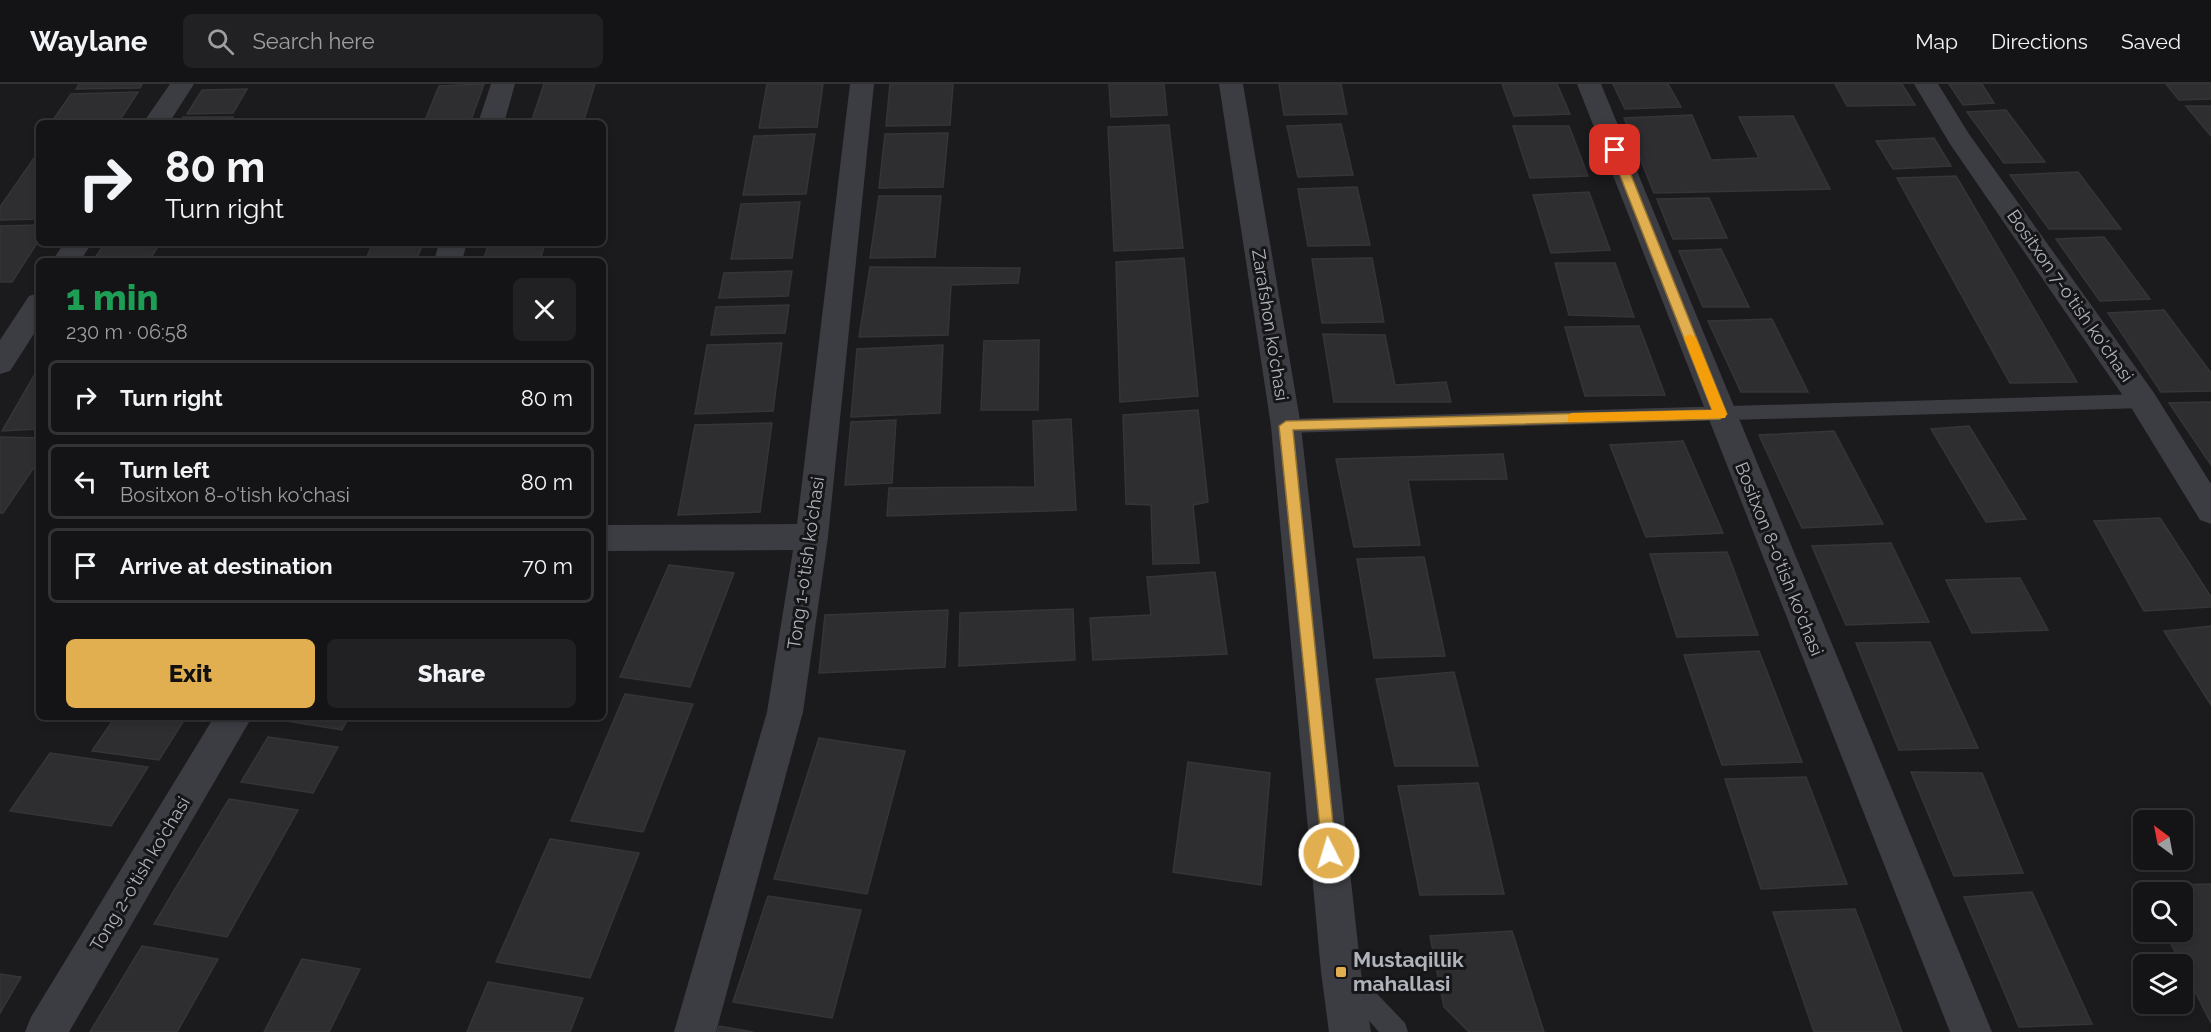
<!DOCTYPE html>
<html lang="en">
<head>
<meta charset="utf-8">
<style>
  body { margin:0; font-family:Raleway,sans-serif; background:#212123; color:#f1f3f6; height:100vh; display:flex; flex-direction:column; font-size:22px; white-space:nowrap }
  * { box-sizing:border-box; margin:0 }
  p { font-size:20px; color:#9d9ea1 }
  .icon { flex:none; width:33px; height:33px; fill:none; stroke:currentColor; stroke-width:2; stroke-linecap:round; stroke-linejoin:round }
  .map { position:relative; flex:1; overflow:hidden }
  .drawer { position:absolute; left:36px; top:174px; width:570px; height:462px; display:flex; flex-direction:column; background:#141416; border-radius:9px; box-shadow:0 3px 9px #0003,0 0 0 2px #333335 }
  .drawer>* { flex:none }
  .guide { position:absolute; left:36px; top:36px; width:570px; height:126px; border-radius:9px; box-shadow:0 3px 9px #0003,0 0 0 2px #333335; background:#141416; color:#f1f3f6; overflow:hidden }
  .needle { width:39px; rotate:328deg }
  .buttons { position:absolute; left:2133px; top:726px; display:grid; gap:12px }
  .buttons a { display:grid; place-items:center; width:60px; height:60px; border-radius:9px; background:#141416; box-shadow:0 3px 9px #0003,0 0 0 2px #333335; font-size:30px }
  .pin { position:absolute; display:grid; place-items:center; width:51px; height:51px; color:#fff; margin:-26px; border-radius:12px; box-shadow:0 3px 9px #0006 }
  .me { position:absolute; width:66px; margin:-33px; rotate:355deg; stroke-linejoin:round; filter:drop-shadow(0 0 4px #0008) }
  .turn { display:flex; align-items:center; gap:21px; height:126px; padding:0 30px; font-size:27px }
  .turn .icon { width:78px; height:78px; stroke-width:2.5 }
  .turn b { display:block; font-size:42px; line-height:51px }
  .round { display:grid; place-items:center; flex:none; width:63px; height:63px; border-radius:9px; background:#212123 }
  .summary { display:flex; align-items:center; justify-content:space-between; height:102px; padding:0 30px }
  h1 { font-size:36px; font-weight:800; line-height:45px; color:#1e9e55 }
  .button { display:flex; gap:12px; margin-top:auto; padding:12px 30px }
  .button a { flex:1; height:69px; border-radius:9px; background:#e1af4f; color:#111; font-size:24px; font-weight:800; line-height:69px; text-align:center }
  .button a+a { background:#212123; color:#f1f3f6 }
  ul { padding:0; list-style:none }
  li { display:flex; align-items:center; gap:18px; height:75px; margin:0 12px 9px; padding:0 18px; border:3px solid #333335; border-radius:9px }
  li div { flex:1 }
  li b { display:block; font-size:22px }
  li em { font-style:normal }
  header { display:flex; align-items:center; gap:36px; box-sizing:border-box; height:84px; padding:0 30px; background:#141416; border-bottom:2px solid #333335 }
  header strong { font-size:28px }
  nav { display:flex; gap:33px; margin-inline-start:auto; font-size:21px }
  .search { width:420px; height:54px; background:#212123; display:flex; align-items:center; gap:15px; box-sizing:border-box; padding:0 21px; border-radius:9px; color:#9d9ea1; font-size:22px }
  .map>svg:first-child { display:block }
  .building { fill:#2e2e31; stroke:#353539; stroke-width:1.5 }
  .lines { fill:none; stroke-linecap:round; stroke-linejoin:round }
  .service { fill:#3c3d42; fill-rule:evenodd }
  .minor { fill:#3c3d42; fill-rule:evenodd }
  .tertiary { fill:#3c3d42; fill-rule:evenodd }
  .route { fill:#e1af4f; stroke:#927233; stroke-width:1.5 }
  .slow { fill:#f59e0b }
  .poi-dot { fill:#e1af4f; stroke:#161618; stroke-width:2 }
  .labels { text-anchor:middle; stroke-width:6; stroke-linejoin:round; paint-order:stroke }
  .street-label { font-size:18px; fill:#afb3bb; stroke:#161618 }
  .near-poi-label { font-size:21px; font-weight:bold; fill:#afb3bb; stroke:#161618; text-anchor:start }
</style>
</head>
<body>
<header>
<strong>Waylane</strong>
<div class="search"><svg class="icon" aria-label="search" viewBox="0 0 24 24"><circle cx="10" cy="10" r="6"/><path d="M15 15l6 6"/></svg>Search here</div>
<nav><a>Map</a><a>Directions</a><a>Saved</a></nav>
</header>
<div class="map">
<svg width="2211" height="948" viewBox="0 0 2211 948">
  <rect width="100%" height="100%" fill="#1b1b1d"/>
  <g class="building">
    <path d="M79,0h63l-2,4 -64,1z"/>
    <path d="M484,0l-14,39h-46l15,-37z"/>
    <path d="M544,0h51l-12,39h-52z"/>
    <path d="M767,0h56l-6,43 -58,1z"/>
    <path d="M890,0h63l-3,41 -64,1z"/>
    <path d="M1109,0h55l3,31 -56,2z"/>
    <path d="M1279,0h62l6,30 -63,1z"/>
    <path d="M1502,0h55l13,30 -56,2z"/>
    <path d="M1613,0h55l13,23 -56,2z"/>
    <path d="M1835,0h67l13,21 -68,1z"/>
    <path d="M1949,0h33l12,19 -31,2z"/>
    <path d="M2166,0h45v15l-32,1z"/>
    <path d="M247,5l-14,24 -46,1 15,-24z"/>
    <path d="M138,8l-20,31h-67l20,-29z"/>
    <path d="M2186,22h25v30z"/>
    <path d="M2006,26l39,52 -41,1 -37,-51z"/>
    <path d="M1692,31l19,45 48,-2 -20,-41 54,-1 37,73 -176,4 -30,-75z"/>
    <path d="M183,33h50l-4,6h-49z"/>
    <path d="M1341,40l12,51 -55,2 -11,-51z"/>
    <path d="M1169,41l14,123 -69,3 -6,-124z"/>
    <path d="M1513,42h56l19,50 -58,2z"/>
    <path d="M948,49l-5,54 -64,1 6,-54z"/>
    <path d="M815,50l-9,60 -63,1 11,-59z"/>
    <path d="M1934,54l17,28 -58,3 -17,-28z"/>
    <path d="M39,67v68l-39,1v-13z"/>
    <path d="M2078,88l43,57h-72l-39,-54z"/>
    <path d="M1956,92l121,206 -67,1 -113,-205z"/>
    <path d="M1357,103l13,58 -62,1 -10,-57z"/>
    <path d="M1589,108l21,58 -59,3 -18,-58z"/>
    <path d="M879,112h62l-6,61 -65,1z"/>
    <path d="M1709,114l18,40 -54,1 -16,-40z"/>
    <path d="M800,118l-8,56 -61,1 10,-55z"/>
    <path d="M39,141v15l-27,42h-12v-56z"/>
    <path d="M2104,153l46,62 -50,2 -44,-62z"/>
    <path d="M105,159h55l-11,18h-56z"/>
    <path d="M373,159h50l-7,18h-51z"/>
    <path d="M489,159h56l-5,18h-57z"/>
    <path d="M1721,165l28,58h-46l-24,-56z"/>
    <path d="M1184,174l14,138 -78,6 -4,-140z"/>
    <path d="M1372,174l12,64 -62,1 -10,-64z"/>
    <path d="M1555,179h60l19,54 -65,-2z"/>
    <path d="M870,183l150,1 -2,15 -67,2 -3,50 -89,2z"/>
    <path d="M792,187l-4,25 -69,2 5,-25z"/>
    <path d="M789,221l-4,28 -74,2 5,-28z"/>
    <path d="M2164,226l47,63v18l-50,1 -53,-79z"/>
    <path d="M1772,235l36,73h-67l-33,-71z"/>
    <path d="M1639,242l26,69 -80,1 -20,-69z"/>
    <path d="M1323,250l62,1 10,50 51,-3 5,20h-117z"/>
    <path d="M1039,256l-1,70h-57l3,-69z"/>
    <path d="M782,259l-9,68 -78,3 12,-69z"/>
    <path d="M943,261l-3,68 -89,4 6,-68z"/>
    <path d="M39,283v62l-37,2z"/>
    <path d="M2211,318v63l-42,-62z"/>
    <path d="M1198,326l10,92 -15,3 6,58 -46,1 -2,-59 -25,-1 -3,-89z"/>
    <path d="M1071,335l5,91 -189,6 2,-28 146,-1 -2,-66z"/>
    <path d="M896,336l-4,63 -47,2 6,-63z"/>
    <path d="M772,339l-12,89 -82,3 17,-90z"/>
    <path d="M1969,342l57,93 -40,3 -55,-93z"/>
    <path d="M1834,347l49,93 -81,4 -43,-93z"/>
    <path d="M0,353l39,1v22l-36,53h-3z"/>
    <path d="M1683,357l40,92 -77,4 -36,-92z"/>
    <path d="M1503,370l4,25 -99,1 12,65 -66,2 -18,-88z"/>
    <path d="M2160,434l51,79v10l-67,4 -50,-90z"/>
    <path d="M1891,459l38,79 -83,3 -34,-79z"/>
    <path d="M1727,468l31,83 -81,2 -27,-83z"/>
    <path d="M1424,473l21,99 -71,2 -17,-99z"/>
    <path d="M669,481l65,8 -44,114 -70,-10z"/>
    <path d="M1215,488l12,82 -134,6 -3,-42 61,-3 -4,-38z"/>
    <path d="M2020,494l28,52 -76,3 -26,-53z"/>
    <path d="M1073,525l2,51 -116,6 1,-53z"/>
    <path d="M948,526l-3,57 -126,6 6,-58z"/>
    <path d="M2211,542v79l-47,-74z"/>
    <path d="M1930,558l48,106 -79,2 -43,-107z"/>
    <path d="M1759,567l43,111 -80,3 -38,-110z"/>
    <path d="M1454,588l24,94h-83l-19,-87z"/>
    <path d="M625,610l68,10 -50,128 -72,-11z"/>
    <path d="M115,633h71l-27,43 -67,-9z"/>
    <path d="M280,633h69l-7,13 -63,-10z"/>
    <path d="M268,653l70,10 -25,46 -72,-11z"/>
    <path d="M819,654l86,13 -38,143 -93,-15z"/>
    <path d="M50,669l98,14 -37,59 -101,-15z"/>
    <path d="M1188,678l82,11 -9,112 -88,-13z"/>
    <path d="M1911,688l71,1 41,100 -69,3z"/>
    <path d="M1806,693l41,107 -86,5 -36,-110z"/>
    <path d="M1478,699l26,111 -84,1 -22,-109z"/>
    <path d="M229,715l69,11 -71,127 -73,-13z"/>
    <path d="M550,755l89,14 -49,125 -94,-16z"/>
    <path d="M2211,800v139l-46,-91h17v-40h-37l-3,-6z"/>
    <path d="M2032,808l60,132 -73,3 -55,-130z"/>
    <path d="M768,812l93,14 -29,108 -99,-16z"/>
    <path d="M1855,825l47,123h-88l-41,-120z"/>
    <path d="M1512,847l32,101h-75l-25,-25 -14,-71z"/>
    <path d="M142,862l76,13 -41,73h-87z"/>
    <path d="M302,875l58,10 -31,63h-65z"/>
    <path d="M0,890l21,3 -21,36z"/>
    <path d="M488,898l95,16 -13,34h-103z"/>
    <path d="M719,942l34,6h-36z"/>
  </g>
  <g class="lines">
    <g class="service">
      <path d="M2143,310l6,2 3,5 -3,5 -6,2 -857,25 -6,-2 -3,-5 3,-5 6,-2z"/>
      <path d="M1348,884l8,4 49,51 3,9h-29l-39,-44 -4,-8 4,-8z"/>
    </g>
    <g class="minor">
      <path d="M170,0h24l-25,39h-26z"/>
      <path d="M491,0h24l-11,39h-26z"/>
      <path d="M850,0h24l-46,453 -25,175 -87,320h-42l93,-320 26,-162 -190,1v-26l194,-1z"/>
      <path d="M1577,0h24l391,948h-42z"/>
      <path d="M1914,0h24l31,50 185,259 57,91v40l-11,-4 -68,-111 -182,-265z"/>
      <path d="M64,159h28l-12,18h-28z"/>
      <path d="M439,159h28l-5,18h-28z"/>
      <path d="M39,209v33l-29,45 -10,3v-34l29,-44z"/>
      <path d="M214,633h38l-183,315h-44l6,-15z"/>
    </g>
    <path class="tertiary" d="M1219,0h24l58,342 60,546 10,60h-42l-8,-60 -50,-546z"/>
  </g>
  <path class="route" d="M1612,64l9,2 106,264 -7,5 -427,11 43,423 -2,5 -5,3 -6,-3 -44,-432 7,-5 426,-11 -102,-260z"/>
  <path class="slow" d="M1690,250l6,4 31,76 -2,4 -157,4v-7l4,-2 140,-3 -28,-72z"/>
  <rect class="poi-dot" x="1335" y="882" width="12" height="12" rx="3"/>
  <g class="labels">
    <g class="street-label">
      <text transform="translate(2070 212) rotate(55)" y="6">Bositxon 7-o'tish ko'chasi</text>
      <text transform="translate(1270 241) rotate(81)" y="6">Zarafshon ko'chasi</text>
      <text transform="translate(1779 475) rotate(68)" y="6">Bositxon 8-o'tish ko'chasi</text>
      <text transform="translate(806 479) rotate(-82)" y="6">Tong 1-o'tish ko'chasi</text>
      <text transform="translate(140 790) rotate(-59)" y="6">Tong 2-o'tish ko'chasi</text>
    </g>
    <g class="near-poi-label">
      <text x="1353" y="883">Mustaqillik<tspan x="1353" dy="24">mahallasi</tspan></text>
    </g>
  </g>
</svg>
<div class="buttons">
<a><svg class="needle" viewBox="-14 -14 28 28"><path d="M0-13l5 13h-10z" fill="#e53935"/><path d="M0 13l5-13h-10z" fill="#9d9ea1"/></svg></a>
<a><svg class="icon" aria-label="search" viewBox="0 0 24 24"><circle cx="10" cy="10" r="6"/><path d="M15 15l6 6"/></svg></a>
<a><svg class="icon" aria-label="layers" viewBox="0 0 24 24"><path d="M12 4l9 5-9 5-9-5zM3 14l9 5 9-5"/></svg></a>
</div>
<div class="pin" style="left:1615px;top:66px;background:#d93025"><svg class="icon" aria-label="arrive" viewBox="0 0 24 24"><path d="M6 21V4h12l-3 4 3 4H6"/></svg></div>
<svg class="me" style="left:1329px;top:769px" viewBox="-20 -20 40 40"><circle r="17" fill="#e1af4f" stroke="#fff" stroke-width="3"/><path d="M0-11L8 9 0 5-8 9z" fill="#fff"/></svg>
<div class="guide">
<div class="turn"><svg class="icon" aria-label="right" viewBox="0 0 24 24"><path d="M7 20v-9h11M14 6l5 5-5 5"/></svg><div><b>80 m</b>Turn right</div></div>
</div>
<section class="drawer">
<div class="summary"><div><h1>1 min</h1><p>230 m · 06:58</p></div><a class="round"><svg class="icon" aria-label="close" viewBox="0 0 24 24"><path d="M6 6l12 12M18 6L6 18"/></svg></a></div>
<ul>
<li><svg class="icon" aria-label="right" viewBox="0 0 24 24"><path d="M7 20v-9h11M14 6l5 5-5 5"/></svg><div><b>Turn right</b></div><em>80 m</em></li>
<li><svg class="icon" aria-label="left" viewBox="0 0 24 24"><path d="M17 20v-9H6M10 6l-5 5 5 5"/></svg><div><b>Turn left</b><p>Bositxon 8-o'tish ko'chasi</p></div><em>80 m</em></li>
<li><svg class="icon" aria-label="arrive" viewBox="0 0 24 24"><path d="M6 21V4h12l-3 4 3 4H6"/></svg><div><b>Arrive at destination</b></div><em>70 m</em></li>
</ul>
<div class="button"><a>Exit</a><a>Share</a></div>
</section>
</div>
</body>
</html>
